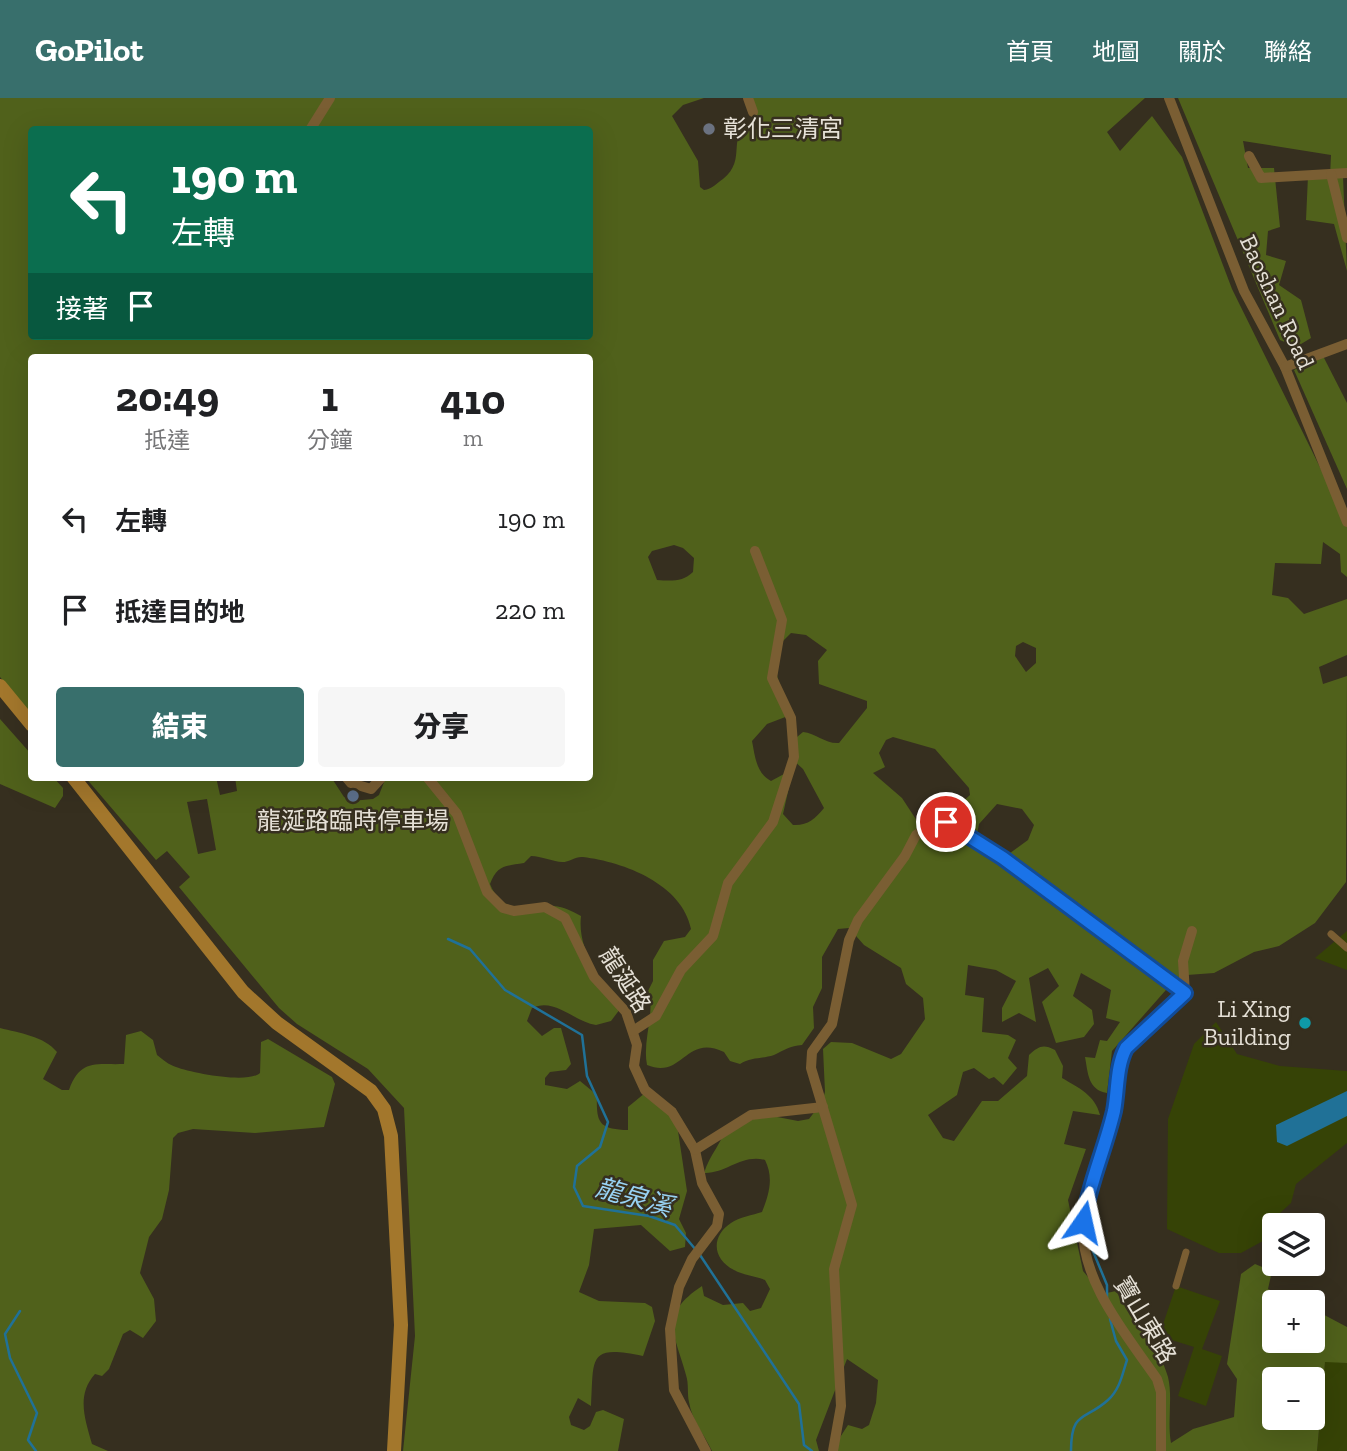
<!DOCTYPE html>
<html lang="zh-TW">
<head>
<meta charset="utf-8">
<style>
  body { margin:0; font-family:"Zilla Slab","Noto Sans TC",serif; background:#f6f6f6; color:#202124; height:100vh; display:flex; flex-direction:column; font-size:26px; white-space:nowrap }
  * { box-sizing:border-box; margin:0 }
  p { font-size:23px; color:#757577 }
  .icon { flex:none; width:38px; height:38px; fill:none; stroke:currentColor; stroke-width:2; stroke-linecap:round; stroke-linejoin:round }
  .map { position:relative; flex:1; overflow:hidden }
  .panel { position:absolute; left:28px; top:256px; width:565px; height:427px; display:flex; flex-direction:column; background:#fff; border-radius:7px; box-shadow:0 7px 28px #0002 }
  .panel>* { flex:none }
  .top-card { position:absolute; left:28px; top:28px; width:565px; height:214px; border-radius:7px; box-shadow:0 7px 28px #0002; background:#0b6e4f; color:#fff; overflow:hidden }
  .controls { position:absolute; left:1262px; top:1115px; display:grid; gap:14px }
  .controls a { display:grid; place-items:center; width:63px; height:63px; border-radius:7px; background:#fff; box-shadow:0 7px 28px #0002; font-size:35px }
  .pin { position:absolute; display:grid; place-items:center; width:60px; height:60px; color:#fff; margin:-30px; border:4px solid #fff; border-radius:50%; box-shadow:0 2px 7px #0007 }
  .me { position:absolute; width:77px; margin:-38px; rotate:11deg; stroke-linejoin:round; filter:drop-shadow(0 0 5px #0008) }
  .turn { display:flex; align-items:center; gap:24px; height:147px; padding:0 28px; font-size:32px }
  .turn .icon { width:91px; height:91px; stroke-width:2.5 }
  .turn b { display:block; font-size:49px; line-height:60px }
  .then { display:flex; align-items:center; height:66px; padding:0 28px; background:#0003; gap:14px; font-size:26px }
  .eta { display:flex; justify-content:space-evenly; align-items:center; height:119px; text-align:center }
  .eta b { font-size:42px; font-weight:800; line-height:49px }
  .primary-button { display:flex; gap:14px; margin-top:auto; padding:14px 28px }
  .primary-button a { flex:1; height:80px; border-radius:7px; background:#386f6c; color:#fff; font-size:28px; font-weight:800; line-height:80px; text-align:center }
  .primary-button a+a { background:#f6f6f6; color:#202124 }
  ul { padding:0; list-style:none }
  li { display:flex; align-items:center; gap:21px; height:91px; padding:0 28px }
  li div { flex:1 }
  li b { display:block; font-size:26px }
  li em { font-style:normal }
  header { display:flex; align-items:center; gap:42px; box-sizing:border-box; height:98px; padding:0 35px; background:#386f6c; color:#fff }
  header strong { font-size:33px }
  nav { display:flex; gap:38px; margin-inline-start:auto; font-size:24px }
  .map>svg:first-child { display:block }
  .green { fill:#364306 }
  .forest { fill:#50611b; fill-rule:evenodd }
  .water { fill:#207197 }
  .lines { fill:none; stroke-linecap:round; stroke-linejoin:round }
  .stream { stroke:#207197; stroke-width:2.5 }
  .pedestrian { stroke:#7a5e33; stroke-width:7 }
  .minor { stroke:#7a5e33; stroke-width:10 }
  .secondary { stroke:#a3772c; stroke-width:14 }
  .route-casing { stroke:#114b97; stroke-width:18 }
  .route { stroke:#1a73e8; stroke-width:12 }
  .worship-dot { fill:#6b7280; stroke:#362f1f; stroke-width:2.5 }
  .service-dot { fill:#5c6f8a; stroke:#362f1f; stroke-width:2.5 }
  .culture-dot { fill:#0f9aa8; stroke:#362f1f; stroke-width:2.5 }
  .labels { text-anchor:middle; stroke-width:5; stroke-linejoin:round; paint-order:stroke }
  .poi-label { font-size:24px; fill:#e5e0d6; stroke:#362f1f; text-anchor:start }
  .street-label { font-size:24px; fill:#e5e0d6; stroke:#362f1f }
  .water-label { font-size:26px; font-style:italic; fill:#98d2f3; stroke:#362f1f }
</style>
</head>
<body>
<header>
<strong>GoPilot</strong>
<nav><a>首頁</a><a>地圖</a><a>關於</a><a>聯絡</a></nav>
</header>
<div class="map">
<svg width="1347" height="1353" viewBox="0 0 1347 1353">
  <rect width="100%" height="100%" fill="#362f1f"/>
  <g class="green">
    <path d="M1347,833v39l-32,-12z"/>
    <path d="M1216,924l21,32 43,12 67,5v72l-51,41 -5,19 -11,10 3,12h-9v10l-33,18h-22l-52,-24 1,-110 26,-75z"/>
    <path d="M1176,1188l44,15 -18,48 20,7 -16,50 -28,-10 16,-49 -35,-11z"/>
    <path d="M1325,1263l22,2v88h-30z"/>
  </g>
  <g class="forest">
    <path d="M0,0h704l-21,7 -11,11 26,45 2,26 4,3c8,-1 13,-7 19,-11 25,-20 2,-42 28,-56l13,14 -16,-39h397l-38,34 13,19 32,-35 30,41 50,132 115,233v55l-6,-5 -1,-18 -17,-12 -2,22 -46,-1 -3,32 16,3 16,16 43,-15v56l-28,12 4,17 24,-8 -1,206 -31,41 -36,23 -25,6 -40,21 -27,2 -14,7 -61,69 -5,42c-19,-3 -19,-20 -22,-36l10,1 5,-18 7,1 13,-19 -14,-4 5,-28 -30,-17 -8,23 19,14 2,14 -10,13 -28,6 -14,-41 17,-16 -11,-18 -19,10 7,44 -17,-9 -17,9v-14l14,-27 -20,-11 -28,-5 -3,30 19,3 -2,34 26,3 8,5 -8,18 9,10 -14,17 -9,-8 -5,2 -15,-11 -11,4 -6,23 -29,20 15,23 11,3 28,-40h16l29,-25 2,-21c10,-9 14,-11 26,-5l8,16 -1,12c17,10 33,17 38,37l-27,-4 -9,33 22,5 -18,51 15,71 19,23 14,-3c16,26 44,56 52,86 5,21 -1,44 3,66l22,-14 41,-12 3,-38 -10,-15 14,-90 14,-10 17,7 -4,18 30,13h-24v38h38l1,-31 34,18v36l-22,-1 -8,89h-481l-1,-6 13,-20 14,4 7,-4 7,-22 2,-23 -31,-21 -31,81 3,11h-107c-8,-17 -20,-30 -23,-49 -2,-9 0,-18 -3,-27 -11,-41 -28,-60 16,-89l2,10 19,9 20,-2 7,8 11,-3 9,-19 -5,-9c-10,-4 -22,-5 -31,-10 -22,-11 -23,-34 -3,-47 8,-6 22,-8 31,-11 7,-18 12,-34 3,-52 -24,-6 -39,14 -61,13 6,-19 18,-30 22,-46l41,-12 31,6 11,-2 13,-17 3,-10 -2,-43 8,-7 21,1 39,16 10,-5 24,-35 -2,-21 -17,-14 -5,-16 -37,-23 -15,-17 -11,1 -16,28v31l-9,19 1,21 -12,17c-12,1 -18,5 -28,10 -12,4 -23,2 -34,9l-10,-3 -6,-9c-39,-19 -41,28 -77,13 -5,-25 9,-54 1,-74l5,-10v-21l11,-19 21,-4 6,-8c-9,-45 -67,-67 -108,-72 -7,-1 -13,5 -21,5 -8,0 -21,-6 -31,-6l-7,7c-19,3 -27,2 -34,21 13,33 39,21 64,22 10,1 18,5 27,10 -4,33 20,67 39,93l-9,12 -15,4c-22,-3 -41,-28 -64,-17l-5,13 15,15 12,-8h7l10,36 -5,6 -16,2 -5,6v7l22,4 13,-8 17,14c-1,28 2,34 31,35v-23l17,-14 27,24 6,14 9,60 -8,28 7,14 -1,14 -15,4 -29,-26 -47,4 -5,36 -10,27 20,9 46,2 7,4 3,14 -12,35c-56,-12 -49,2 -52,50l-13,-8 -9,19 2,8 13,5 6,-4 6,-14 7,-2 21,9 -6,32h-215l12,-115 -11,-228 -36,-39 -71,-45 -18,-16 -100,-121 11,-10 -23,-26 -11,9 -71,-83h131l4,18 17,-4 -2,-14h96l13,20 7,4 22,-2 6,-4 7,-18h204v-420h-558l-1,357 -31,-37zM32,32h558v206h-558zM674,447l9,3 11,10 -1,14c-10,10 -22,9 -36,8l-9,-23 4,-6zM791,535l15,2 21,15 -9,11 1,23 48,17v7l-28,35c-14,1 -23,-10 -36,-11l-6,5 -5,22 11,10 21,39c-9,11 -17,18 -31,17l-10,-11 8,-36 -7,-4 -13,7c-15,-8 -16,-25 -19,-40l15,-17 21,-8 -14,-52 1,-15zM1023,544l13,6v15l-10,9 -11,-16 1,-10zM893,639l42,12 34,39 1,7 -11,10 -9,35 -4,-6 -8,2 -15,-6 -21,-32 -29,-25 12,-6 -6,-14 7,-13zM207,701l9,51 -18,4 -11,-52zM997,706l25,5 12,16 -6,15 -22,16 -21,-6 3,-9 -11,-7 2,-10zM1274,1281h38v39h-38z"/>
    <path d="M1178,0h169v78l-4,1 4,94 -13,-47 -28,-4 2,-44 22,1 1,-22 -88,-14 5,27h26l6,59 -12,4 -2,24 20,6 -7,24 22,15 10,38 -15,9 -16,-7z"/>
    <path d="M1322,256l25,49v86l-53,-119z"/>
    <path d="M0,621l31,35 1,23h21l10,11v8l-8,12 -55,-24z"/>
    <path d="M0,930c19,5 44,8 57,24l-14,27 19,11h7c11,-31 27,-25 55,-26l2,-29 15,-4 12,9 4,15c5,4 12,10 19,12 16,6 72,17 84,6l1,-31 7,-3 64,38 3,7 -11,43 -69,6 -62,-4 -15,4 -5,5 -4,52 -7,29 -13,18 -9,36 14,26 2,22 -13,17 -13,-8 -7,4 -14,35 -7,7 -7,-2c-19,21 -10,45 -3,70l16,7h-108z"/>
  </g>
  <path class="water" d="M1347,993v25l-60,30 -10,-4 -1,-17z"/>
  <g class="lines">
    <g class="stream">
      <path d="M448,841l22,10 35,41 77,45 5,41 21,46 -8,25 -23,19 -3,21 9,19 66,10 26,9 21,25"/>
      <path d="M1091,1100l13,-44"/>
      <path d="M1088,1141l19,46v14"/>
      <path d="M700,1157l99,149 5,41 8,6"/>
      <path d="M20,1213l-15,23 5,24 27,55 -9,27 8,11"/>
      <path d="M1071,1353c0,-41 14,-30 37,-51 12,-11 14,-25 19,-40l-11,-19 -6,-22"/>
    </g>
    <g class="pedestrian">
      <path d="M1331,836l16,14"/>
      <path d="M1176,1188l10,-34"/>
    </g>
    <g class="minor">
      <path d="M748,0l5,14"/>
      <path d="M1169,0l75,193 41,76 62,155"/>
      <path d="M310,32l20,-32"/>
      <path d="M1249,58l12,22 86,-5"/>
      <path d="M1331,76l16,64"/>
      <path d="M1285,269l62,-23"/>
      <path d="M346,679l5,6 20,6 11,-12"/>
      <path d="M427,679l30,37 30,78 16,16 11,3 31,-4 20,11 29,59 32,35 11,33 -3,21 11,24 27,22 23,38 7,33 17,31 -2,12 -25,33 -13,28 -9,42 4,61 32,61"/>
      <path d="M1185,895l-2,-32 9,-30"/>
      <path d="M633,933l23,-15 25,-46 32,-34 15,-53 45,-61 21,-65 -3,-39 -19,-40 10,-58 -27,-69"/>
      <path d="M695,1052l56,-35 72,-8"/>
      <path d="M833,1353l8,-45 -7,-137 18,-64 -41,-137 1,-16 20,-28 17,-84 9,-20 47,-64 11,-21 15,-11 15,-2 57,36 182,135"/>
      <path d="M1161,1353v-59l-4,-13c-31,-45 -77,-98 -74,-156 2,-37 19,-73 29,-108 7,-22 4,-47 14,-67l59,-55"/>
    </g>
    <g class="secondary">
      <path d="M0,588l32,39"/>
      <path d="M73,679l170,215 34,31 94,68 13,18 7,27 10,189 -7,126"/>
    </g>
  </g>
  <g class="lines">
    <defs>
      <path id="route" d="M946,724l57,36 182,135 -59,55c-10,19 -8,42 -12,63 -9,38 -25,73 -31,111"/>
    </defs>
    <use href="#route" class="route-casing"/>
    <use href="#route" class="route"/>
  </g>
  <circle class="worship-dot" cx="709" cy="31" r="7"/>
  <circle class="service-dot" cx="353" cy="698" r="7"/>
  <circle class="culture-dot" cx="1305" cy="925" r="7"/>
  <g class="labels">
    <g class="poi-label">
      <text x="723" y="39">彰化三清宮</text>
      <text x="353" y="731" text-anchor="middle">龍涎路臨時停車場</text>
      <text x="1291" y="919" text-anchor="end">Li Xing<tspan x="1291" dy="28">Building</tspan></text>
    </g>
    <g class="street-label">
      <text transform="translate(1277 204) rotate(65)" y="8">Baoshan Road</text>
      <text transform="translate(625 882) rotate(57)" y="8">龍涎路</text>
      <text transform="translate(1145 1222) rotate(59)" y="8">寶山東路</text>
    </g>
    <g class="water-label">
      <text transform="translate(634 1099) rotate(16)" y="9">龍泉溪</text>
    </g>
  </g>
</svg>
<div class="controls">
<a><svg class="icon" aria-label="layers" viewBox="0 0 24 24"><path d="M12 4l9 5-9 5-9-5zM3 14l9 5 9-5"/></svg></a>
<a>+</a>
<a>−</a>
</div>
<div class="pin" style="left:946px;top:724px;background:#d93025"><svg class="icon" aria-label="arrive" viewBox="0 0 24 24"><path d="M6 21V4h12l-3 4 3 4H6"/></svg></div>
<svg class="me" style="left:1083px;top:1124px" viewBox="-20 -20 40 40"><path d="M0-17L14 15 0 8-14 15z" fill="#1a73e8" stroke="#fff" stroke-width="4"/></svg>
<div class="top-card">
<div class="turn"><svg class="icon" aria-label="left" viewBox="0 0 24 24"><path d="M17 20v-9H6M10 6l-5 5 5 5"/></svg><div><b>190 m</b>左轉</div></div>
<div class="then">接著<svg class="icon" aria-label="arrive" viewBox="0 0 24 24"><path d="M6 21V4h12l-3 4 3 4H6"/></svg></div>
</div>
<section class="panel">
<div class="eta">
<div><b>20:49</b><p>抵達</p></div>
<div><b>1</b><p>分鐘</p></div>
<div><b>410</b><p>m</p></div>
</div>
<ul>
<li><svg class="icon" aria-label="left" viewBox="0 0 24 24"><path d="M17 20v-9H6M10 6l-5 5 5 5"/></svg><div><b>左轉</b></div><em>190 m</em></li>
<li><svg class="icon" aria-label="arrive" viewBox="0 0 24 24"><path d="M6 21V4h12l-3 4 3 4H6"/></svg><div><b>抵達目的地</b></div><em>220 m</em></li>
</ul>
<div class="primary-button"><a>結束</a><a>分享</a></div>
</section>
</div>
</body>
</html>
